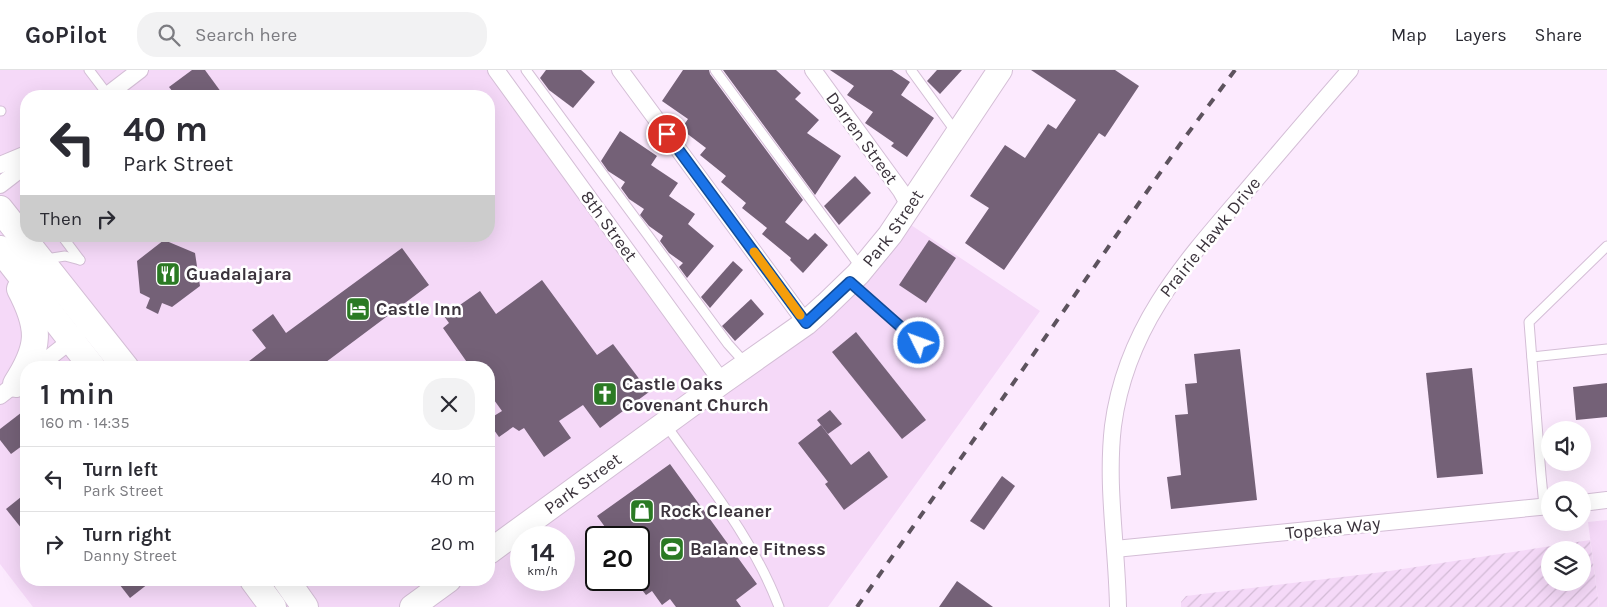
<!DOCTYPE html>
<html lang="en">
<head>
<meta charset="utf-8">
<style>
  body { margin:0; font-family:Karla,sans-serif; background:#f2f2f3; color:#2b2b33; height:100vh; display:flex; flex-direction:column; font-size:19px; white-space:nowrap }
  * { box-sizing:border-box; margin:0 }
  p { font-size:16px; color:#7c7c81 }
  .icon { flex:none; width:28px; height:28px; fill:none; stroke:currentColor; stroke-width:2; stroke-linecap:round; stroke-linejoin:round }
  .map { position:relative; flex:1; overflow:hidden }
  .details { position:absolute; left:20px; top:291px; width:475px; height:225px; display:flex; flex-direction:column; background:#fff; border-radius:20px; box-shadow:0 5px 20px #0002 }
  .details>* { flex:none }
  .guide { position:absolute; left:20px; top:20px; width:475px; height:152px; border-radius:20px; box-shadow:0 5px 20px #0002; background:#fff; color:#2b2b33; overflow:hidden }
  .controls { position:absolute; left:1541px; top:351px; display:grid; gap:10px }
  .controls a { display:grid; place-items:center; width:50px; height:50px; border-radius:50%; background:#fff; box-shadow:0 5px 20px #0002; font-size:25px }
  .speed { position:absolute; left:510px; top:456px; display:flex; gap:10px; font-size:25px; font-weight:700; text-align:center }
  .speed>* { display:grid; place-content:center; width:65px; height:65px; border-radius:50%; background:#fff; box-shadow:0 5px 20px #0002; line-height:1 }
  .speed small { font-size:12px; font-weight:400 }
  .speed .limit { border:2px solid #111; border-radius:8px; background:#fff; color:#111 }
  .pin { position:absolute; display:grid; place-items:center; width:42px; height:42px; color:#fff; margin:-21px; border:2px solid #fff; border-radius:50%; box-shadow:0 1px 5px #0007 }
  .me { position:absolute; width:55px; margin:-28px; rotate:312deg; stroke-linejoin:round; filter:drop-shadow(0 0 4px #0008) }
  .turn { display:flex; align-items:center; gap:18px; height:105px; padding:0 20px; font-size:22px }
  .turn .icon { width:65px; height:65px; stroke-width:2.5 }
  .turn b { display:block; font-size:35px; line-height:42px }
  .then { display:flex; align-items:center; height:48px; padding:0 20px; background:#0003; gap:10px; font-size:19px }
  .round { display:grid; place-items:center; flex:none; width:52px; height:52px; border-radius:20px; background:#f2f2f3 }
  .headline { display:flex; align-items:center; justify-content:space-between; height:85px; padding:0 20px }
  h1 { font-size:30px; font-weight:600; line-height:38px }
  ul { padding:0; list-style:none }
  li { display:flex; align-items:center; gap:15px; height:65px; padding:0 20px; border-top:1px solid #e1e1e2 }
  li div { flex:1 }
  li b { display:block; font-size:19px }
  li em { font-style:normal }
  header { display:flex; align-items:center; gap:30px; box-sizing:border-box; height:70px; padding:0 25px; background:#fff; border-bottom:1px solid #e1e1e2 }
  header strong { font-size:24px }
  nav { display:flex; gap:28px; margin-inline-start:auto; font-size:18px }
  .search { width:350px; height:45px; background:#f2f2f3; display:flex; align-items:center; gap:12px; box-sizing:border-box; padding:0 18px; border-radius:20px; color:#7c7c81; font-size:19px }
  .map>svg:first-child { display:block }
  .built { fill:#f5d9f8; fill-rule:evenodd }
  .industrial { fill:url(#industrial-furrows); fill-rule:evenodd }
  .building { fill:#746177 }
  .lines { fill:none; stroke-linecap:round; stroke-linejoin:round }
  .lane-casing { stroke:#d4bed6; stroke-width:11 }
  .street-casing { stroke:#d4bed6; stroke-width:18 }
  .secondary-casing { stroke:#d4bed6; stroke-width:26 }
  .primary-casing { stroke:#d4bed6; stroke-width:28 }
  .lane { stroke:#fff; stroke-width:9 }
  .street { stroke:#fff; stroke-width:16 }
  .secondary { stroke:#fff; stroke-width:24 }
  .primary { stroke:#fff; stroke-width:26 }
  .rail { stroke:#5d535e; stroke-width:4; stroke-dasharray:9 9; stroke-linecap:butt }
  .route-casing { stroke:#114b97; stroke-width:12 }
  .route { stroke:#1a73e8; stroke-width:9 }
  .slow { stroke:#f59e0b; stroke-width:9 }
  .labels { text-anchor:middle; stroke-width:5; stroke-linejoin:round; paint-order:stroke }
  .street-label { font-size:18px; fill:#3b333c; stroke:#fff }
  .poi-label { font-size:18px; font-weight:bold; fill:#3b333c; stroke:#fff; text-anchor:start }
</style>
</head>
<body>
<header>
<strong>GoPilot</strong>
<div class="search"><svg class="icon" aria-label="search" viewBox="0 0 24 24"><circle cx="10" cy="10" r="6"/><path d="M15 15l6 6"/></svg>Search here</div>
<nav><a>Map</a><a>Layers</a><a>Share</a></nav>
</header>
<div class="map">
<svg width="1607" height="537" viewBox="0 0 1607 537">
  <defs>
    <pattern id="industrial-furrows" width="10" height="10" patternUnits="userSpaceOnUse" patternTransform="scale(1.25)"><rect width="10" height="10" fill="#f5d9f8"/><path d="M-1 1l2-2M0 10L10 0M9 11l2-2" fill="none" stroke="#d3bbd6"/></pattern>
  </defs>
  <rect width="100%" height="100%" fill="#fceafe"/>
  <g class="built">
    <path d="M0,0h496l226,311 84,-58 96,-104 138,92 -212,296h-795l-33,-43zM26,26h463v140h-463zM26,298h463v212h-463zM521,468h43v42h-43zM596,468h43v42h-43z"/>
    <path d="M1607,450v87h-8l-11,-85z"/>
  </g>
  <path class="industrial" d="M1590,470l9,67h-418v-5l5,-6 197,-24zM1550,480h32v32h-32z"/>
  <g class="building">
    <path d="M192,0h13l19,26h-48l-7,-9z"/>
    <path d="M546,0h35l14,12 -22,26 -24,-18 -9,-12z"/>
    <path d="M683,0h26l1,4 93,126 -18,22 23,18 7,-7 13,12 -25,28 -13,-13 1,-2 -29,-24 5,-6 -25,-20 4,-5 -25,-21 5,-6 -26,-21 6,-7 -25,-19 7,-10 -26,-18z"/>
    <path d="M723,0h53l25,23 -6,6 24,21 -12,13 34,23 -26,39z"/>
    <path d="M830,0h62l18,12 -9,13 33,23 -27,39 -16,-11 3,-3 -29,-20 8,-11 -26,-17 7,-9z"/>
    <path d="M937,0h25l-22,24 -13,-13z"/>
    <path d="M1031,0h84l24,16 -34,51 -6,-4 -95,137 -39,-27 24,-35 -19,-12 35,-51 20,13 23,-34 8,5 20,-29z"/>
    <path d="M620,61l37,25 -6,9 27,18 -9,13 26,18 -7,10 26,22 -27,32 -8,-11 4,-4 -14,-10 -9,-12 3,-5 -14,-10 -9,-11 4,-6 -15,-10 -8,-11 4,-6 -17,-11 -7,-10z"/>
    <path d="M855,106l16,17 -32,32 -15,-19z"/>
    <path d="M164,170l31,13 5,33 -28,21 -10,-4 -4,11 -12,-6 4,-10 -10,-5 -3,-32z"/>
    <path d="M929,170l27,18 -30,45 -27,-18z"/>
    <path d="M402,178l27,37 -111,83h-78l26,-20 -14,-18 21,-16 13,19z"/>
    <path d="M733,191l10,9 -33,38 -9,-11z"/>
    <path d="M542,210l55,75 16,-11 36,48 -49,36 -17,-23 -24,16 12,17 -27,19 -20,-29 -5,3 -6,-4 -14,10 -10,-14v-4l13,-8 -13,-18v-25h-18l-28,-40 6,-5 -5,-7 36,-25 16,23z"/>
    <path d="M751,229l13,15 -29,27 -13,-15z"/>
    <path d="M856,262l70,88 -24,19 -70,-87z"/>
    <path d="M1240,279l17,151 -86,9 -4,-32 14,-2 -6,-60 13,-1 -3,-30 12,-1 -3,-29z"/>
    <path d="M1472,298l11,106 -46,4 -11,-105z"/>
    <path d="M1607,313v34l-31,3 -3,-33z"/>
    <path d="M26,339v34l-15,11 -11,-14v-11z"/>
    <path d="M830,340l12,14 -14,10 -11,-14z"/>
    <path d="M821,355l30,40 18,-14 19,26 -44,33 -19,-26 3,-2 -30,-39z"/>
    <path d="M670,394l87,120 -21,16 5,7h-65l-6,-8 -8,6 -10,-14 -6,4 -7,-9v-48h-26l-16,-22z"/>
    <path d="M1002,406l13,10 -31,44 -14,-9z"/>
    <path d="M26,423v41l-20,-25z"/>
    <path d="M116,510h37l-23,18z"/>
    <path d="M957,511l36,26h-54z"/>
  </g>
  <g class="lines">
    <defs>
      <g id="lane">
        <path d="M89,0l19,25"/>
        <path d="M526,0l202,274 18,20"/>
        <path d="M715,0l147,199"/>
        <path d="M911,0l45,62"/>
        <path d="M0,41h1"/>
        <path d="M62,166l18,24"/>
        <path d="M46,189l19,-3 15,4"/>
        <path d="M850,212l69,61"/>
        <path d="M1532,287l75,-8"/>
        <path d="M666,355c41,58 88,115 113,182"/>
        <path d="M1544,436l-3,-31 -12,-153 78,-76"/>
      </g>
      <g id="street">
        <path d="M496,0l226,312"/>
        <path d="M620,0l186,253"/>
        <path d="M813,0l88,121 9,16"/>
        <path d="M106,26l34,-26"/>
        <path d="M0,95l26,-11"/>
        <path d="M0,115l26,-20"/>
        <path d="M36,298l42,-33"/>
        <path d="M0,326l23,-18"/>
        <path d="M1582,433l25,-3"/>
        <path d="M1115,479l435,-43"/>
        <path d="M1118,537c-1,-60 -12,-121 -5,-181 13,-99 71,-163 134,-236 34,-40 68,-80 103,-120"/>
      </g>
      <g id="secondary">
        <path id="s1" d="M489,482l233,-170 84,-59 20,-18 32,-31 32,-39 110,-165"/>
        <path d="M412,537l37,-27"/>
      </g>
      <g id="primary">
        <path d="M0,139l126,159"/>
        <path d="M0,179l93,119"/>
        <path d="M16,314c24,-37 25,-55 4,-95"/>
        <path d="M253,510l20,27"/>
        <path d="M286,510l19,27"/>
      </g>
    </defs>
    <use href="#lane" class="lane-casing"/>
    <use href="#street" class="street-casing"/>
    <use href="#secondary" class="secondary-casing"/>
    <use href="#primary" class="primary-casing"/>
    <use href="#lane" class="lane"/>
    <use href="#street" class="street"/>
    <use href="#secondary" class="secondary"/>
    <use href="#primary" class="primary"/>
    <path class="rail" d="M857,537l326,-467 52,-70"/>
  </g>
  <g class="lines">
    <defs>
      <path id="route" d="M667,64l139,189 44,-41 69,61"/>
    </defs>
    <use href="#route" class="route-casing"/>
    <use href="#route" class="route"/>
    <path class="slow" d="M754,182l46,63"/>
  </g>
  <defs>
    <symbol id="restaurant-square" viewBox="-11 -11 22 22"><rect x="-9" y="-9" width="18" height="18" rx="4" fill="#2b7a24" stroke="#fff"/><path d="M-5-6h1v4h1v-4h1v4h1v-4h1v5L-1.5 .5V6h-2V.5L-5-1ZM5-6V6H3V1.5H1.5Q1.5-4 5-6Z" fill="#fff"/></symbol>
    <symbol id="hotel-square" viewBox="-11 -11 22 22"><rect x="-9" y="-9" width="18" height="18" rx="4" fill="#2b7a24" stroke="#fff"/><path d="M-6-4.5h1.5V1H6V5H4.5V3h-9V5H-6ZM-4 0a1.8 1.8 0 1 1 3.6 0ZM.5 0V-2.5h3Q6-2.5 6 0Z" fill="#fff"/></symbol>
    <symbol id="church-square" viewBox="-11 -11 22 22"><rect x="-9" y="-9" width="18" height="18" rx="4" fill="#2b7a24" stroke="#fff"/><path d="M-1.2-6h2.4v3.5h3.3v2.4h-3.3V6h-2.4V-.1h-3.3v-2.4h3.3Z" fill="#fff"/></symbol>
    <symbol id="shop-square" viewBox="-11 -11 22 22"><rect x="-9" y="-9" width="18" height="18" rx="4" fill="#2b7a24" stroke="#fff"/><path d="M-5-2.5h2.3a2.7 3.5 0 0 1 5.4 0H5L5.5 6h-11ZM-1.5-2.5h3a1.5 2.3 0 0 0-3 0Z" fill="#fff"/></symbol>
    <symbol id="stadium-square" viewBox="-11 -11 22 22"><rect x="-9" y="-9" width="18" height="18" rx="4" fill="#2b7a24" stroke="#fff"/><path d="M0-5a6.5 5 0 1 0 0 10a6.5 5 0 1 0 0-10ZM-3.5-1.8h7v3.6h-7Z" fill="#fff"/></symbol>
  </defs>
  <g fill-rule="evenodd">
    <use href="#restaurant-square" x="154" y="190" width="28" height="28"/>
    <use href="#hotel-square" x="344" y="225" width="28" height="28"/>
    <use href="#church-square" x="591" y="310" width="28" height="28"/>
    <use href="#shop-square" x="628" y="427" width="28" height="28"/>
    <use href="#stadium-square" x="658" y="465" width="28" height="28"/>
  </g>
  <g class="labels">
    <g class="street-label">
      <text transform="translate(862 68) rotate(54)" y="6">Darren Street</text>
      <text transform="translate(609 156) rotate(54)" y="6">8th Street</text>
      <text dy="6" stroke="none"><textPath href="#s1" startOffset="520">Park Street</textPath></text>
      <text transform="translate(1210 167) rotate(-51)" y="6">Prairie Hawk Drive</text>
      <text dy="6" stroke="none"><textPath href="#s1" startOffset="116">Park Street</textPath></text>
      <text transform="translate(1333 458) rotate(-6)" y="6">Topeka Way</text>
    </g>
    <g class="poi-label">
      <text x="186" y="210">Guadalajara</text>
      <text x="376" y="245">Castle Inn</text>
      <text x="622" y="320">Castle Oaks<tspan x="622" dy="21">Covenant Church</tspan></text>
      <text x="660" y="447">Rock Cleaner</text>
      <text x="690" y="485">Balance Fitness</text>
    </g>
  </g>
</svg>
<div class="controls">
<a><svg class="icon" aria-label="sound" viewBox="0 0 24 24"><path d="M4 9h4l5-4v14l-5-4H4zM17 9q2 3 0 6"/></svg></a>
<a><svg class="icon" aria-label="search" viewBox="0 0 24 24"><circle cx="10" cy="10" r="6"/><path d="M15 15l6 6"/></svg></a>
<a><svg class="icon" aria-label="layers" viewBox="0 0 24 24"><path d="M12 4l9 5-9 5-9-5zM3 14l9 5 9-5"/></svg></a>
</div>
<div class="speed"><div>14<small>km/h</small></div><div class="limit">20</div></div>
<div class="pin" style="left:667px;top:64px;background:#d93025"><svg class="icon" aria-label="arrive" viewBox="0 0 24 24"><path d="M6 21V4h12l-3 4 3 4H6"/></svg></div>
<svg class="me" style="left:919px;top:273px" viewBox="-20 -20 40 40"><circle r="17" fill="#1a73e8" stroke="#fff" stroke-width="3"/><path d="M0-11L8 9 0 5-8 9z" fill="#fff"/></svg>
<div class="guide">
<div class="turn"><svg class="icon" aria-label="left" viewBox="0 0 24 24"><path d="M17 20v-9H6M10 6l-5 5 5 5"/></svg><div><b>40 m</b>Park Street</div></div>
<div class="then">Then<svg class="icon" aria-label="right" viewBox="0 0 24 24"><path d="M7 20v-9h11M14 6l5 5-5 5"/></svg></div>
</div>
<section class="details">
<div class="headline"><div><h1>1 min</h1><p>160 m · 14:35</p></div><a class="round"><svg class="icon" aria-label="close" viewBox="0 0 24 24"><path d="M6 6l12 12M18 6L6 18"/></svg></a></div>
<ul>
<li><svg class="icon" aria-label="left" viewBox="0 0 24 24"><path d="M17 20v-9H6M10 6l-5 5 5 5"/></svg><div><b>Turn left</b><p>Park Street</p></div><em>40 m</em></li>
<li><svg class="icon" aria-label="right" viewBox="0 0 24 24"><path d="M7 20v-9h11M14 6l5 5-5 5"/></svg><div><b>Turn right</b><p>Danny Street</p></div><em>20 m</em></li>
</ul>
</section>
</div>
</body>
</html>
